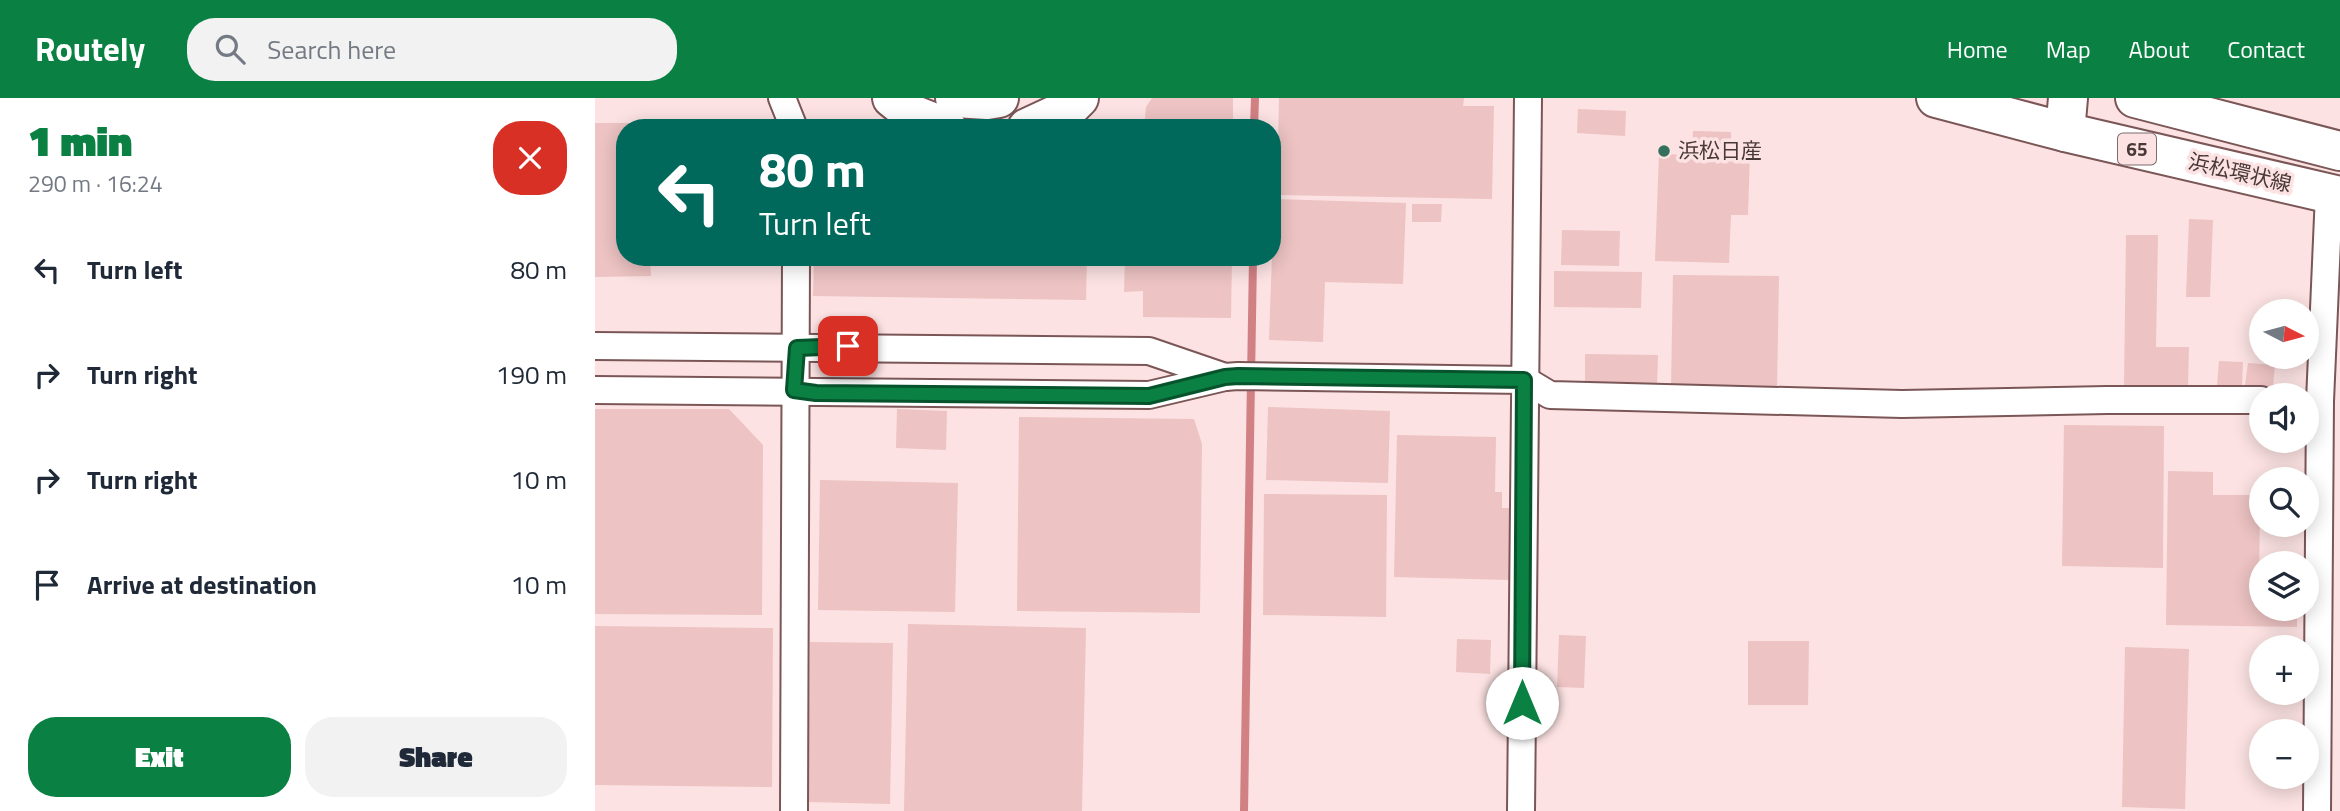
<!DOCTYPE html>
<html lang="en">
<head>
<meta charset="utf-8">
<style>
  body { margin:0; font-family:"Titillium Web","Noto Sans JP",sans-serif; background:#f2f2f3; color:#1f2937; height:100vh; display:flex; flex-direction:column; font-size:26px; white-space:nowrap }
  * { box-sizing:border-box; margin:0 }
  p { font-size:23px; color:#747a83 }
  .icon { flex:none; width:38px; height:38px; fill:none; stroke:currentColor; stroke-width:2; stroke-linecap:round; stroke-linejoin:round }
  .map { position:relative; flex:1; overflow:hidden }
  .side { display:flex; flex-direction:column; background:#fff; width:595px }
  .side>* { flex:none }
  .top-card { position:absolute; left:21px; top:21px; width:665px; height:147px; border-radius:28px; box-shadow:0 4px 18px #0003; background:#00695c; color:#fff; overflow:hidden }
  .needle { width:46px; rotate:96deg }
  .controls { position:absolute; left:1654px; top:201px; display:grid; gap:14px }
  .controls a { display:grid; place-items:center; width:70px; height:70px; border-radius:50%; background:#fff; box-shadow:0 4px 18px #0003; font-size:35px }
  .pin { position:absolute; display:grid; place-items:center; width:60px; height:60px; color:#fff; margin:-30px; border-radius:14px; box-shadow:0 4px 10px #0006 }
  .me { position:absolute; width:77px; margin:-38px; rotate:0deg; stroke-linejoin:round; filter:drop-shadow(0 0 5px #0008) }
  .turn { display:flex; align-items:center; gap:24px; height:147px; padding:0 28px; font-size:32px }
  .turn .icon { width:91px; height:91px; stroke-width:2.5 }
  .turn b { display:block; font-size:49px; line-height:60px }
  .round { display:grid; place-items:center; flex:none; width:74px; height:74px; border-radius:28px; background:#f2f2f3 }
  .overview { display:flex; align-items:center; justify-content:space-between; height:119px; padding:0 28px }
  h1 { font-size:42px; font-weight:800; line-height:52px; color:#0b8043 }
  .cta { display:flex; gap:14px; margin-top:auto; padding:14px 28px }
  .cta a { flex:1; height:80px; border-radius:28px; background:#0b8043; color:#fff; font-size:28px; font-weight:800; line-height:80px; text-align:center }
  .cta a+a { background:#f2f2f3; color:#1f2937 }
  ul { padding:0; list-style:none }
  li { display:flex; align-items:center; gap:21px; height:105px; padding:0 28px }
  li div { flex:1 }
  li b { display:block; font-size:26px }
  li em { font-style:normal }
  header { display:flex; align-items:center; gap:42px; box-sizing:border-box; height:98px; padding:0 35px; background:#0b8043; color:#fff }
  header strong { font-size:33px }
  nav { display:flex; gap:38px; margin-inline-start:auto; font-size:24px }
  .search { width:490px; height:63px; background:#f2f2f3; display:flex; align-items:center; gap:18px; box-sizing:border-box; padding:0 24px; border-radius:28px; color:#747a83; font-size:26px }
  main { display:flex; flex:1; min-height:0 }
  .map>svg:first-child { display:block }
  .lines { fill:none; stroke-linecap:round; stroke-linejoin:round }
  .stream { stroke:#d18184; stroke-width:8 }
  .building { fill:#edc3c3 }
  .street-casing { stroke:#7b5657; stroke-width:30 }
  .secondary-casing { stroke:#7b5657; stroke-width:42 }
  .primary-casing { stroke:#7b5657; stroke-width:42 }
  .highway-casing { stroke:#7b5657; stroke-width:42 }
  .street { stroke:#fff; stroke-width:26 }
  .secondary { stroke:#fff; stroke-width:38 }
  .primary { stroke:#fff; stroke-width:38 }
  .highway { stroke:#fff; stroke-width:38 }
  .route-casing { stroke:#07532c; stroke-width:18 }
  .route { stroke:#0b8043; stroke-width:12 }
  .poi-dot { fill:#34705b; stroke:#fce2e2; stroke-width:2.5 }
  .labels { text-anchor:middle; stroke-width:7; stroke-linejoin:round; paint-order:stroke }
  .shield { fill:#fce2e2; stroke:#7f6b6b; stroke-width:2 }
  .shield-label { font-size:19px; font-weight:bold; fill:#493838 }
  .poi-label { font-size:21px; fill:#493838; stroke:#fce2e2; text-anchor:start }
  .street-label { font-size:21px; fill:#493838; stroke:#fce2e2 }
</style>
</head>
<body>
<header>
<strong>Routely</strong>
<div class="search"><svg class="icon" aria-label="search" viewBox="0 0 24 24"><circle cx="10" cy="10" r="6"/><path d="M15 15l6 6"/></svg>Search here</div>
<nav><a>Home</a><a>Map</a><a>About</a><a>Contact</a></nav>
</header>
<main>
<section class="side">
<div class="overview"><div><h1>1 min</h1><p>290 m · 16:24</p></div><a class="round" style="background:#d93025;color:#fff"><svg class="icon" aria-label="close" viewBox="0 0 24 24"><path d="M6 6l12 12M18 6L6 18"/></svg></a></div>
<ul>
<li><svg class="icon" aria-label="left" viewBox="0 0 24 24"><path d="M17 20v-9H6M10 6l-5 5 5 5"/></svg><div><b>Turn left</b></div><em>80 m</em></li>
<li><svg class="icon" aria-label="right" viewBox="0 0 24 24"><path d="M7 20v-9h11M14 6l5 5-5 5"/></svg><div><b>Turn right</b></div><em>190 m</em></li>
<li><svg class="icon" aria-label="right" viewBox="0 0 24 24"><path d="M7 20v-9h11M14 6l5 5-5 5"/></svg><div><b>Turn right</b></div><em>10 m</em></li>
<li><svg class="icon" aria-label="arrive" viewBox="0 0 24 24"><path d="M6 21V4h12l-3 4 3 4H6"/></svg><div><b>Arrive at destination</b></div><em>10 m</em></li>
</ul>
<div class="cta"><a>Exit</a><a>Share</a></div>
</section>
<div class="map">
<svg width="1745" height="713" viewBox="0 0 1745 713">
  <rect width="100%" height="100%" fill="#fce2e2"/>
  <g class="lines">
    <g class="stream">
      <path d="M659,30l1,-30"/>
      <path d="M649,713l9,-554"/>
    </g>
  </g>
  <g class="building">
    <path d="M557,0h81v30h-89l2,-21z"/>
    <path d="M684,0h185l-1,8h31l-2,93 -215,-4z"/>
    <path d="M983,11l48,2 -1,25 -48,-3z"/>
    <path d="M0,25h54v5h-24v129h25l1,19 -56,1z"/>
    <path d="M1098,33l38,1v19l19,1 -2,63h-17l-2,48 -74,-2 4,-107 33,1z"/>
    <path d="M679,101l132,4 -3,81 -78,-2 -2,60 -54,-2z"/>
    <path d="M817,106h30l-1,18h-29z"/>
    <path d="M1594,121l24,1 -3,77h-24z"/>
    <path d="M967,132l58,1 -1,35 -58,-1z"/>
    <path d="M1531,137h32l-2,112h33l-1,40 -64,-1z"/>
    <path d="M219,159h273l-1,43 -273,-4z"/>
    <path d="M530,159h107l-1,61 -88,-1v-26l-19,1z"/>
    <path d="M959,173l88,1 -1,36 -87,-1z"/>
    <path d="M1078,177l106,1 -2,113 -106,-2z"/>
    <path d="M990,256l73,1 -1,31 -72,-1z"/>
    <path d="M1624,263l24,1 -1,25 -25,-1z"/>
    <path d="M1653,265l27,2 -2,22 -28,-2z"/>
    <path d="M673,309l122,4 -2,72 -122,-3z"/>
    <path d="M0,311h134l34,36 -1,170 -167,-1z"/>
    <path d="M302,311l50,2 -1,39 -50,-2z"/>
    <path d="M424,319l175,2 8,25 -2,169 -183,-2z"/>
    <path d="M1469,327l100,1 -1,142 -101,-2z"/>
    <path d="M802,337l99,2 -1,55h7v16h10l-2,72 -116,-3z"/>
    <path d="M1573,373l45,1v23h47l-1,91h2v23h36v18l-131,-2z"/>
    <path d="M225,382l138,3 -3,129 -137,-2z"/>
    <path d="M669,396l123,1 -1,122 -123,-2z"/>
    <path d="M313,526l178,4 -4,183h-178z"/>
    <path d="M0,528l178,2 -1,159 -177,-2z"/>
    <path d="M964,537l27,1 -2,52 -27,-1z"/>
    <path d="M862,541l34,1 -1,34 -34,-2z"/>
    <path d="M1153,543h61l-1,64h-60z"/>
    <path d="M215,544l83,1 -3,161 -82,-2z"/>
    <path d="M1530,549l64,2 -4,160 -63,-2z"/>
  </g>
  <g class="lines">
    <defs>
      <g id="street">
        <path d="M187,0l12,30"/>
        <path d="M0,248l554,5 76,26"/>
        <path d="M0,292l554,5 76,-18 13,-1 287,4 25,15 352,9 205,-4h154"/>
        <path d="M199,713l2,-554"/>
        <path d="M926,713l7,-713"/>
        <path d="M1722,713l3,-410 9,-207"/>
      </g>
      <path id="secondary" d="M1470,34l3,-34"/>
      <g id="primary">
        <path d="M1341,0l129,34 275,64"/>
        <path d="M1540,0l205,53"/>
      </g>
      <g id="highway">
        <path d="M297,0l20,16 35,14"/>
        <path d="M360,0l32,2 12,-2"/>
        <path d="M432,30l41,-19 11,-11"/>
      </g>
    </defs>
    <use href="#street" class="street-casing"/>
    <use href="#secondary" class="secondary-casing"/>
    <use href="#primary" class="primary-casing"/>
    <use href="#highway" class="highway-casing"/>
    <use href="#street" class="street"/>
    <use href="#secondary" class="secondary"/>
    <use href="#primary" class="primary"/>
    <use href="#highway" class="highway"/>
  </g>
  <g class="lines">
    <defs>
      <path id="route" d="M253,248l-51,2 -3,42 22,3 333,3 76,-19 13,-1 286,4 -2,323"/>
    </defs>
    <use href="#route" class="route-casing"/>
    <use href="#route" class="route"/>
  </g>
  <circle class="poi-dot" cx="1069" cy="53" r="7"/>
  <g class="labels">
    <rect class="shield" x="1523" y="35.5" width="38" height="31" rx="5"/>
    <g class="shield-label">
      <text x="1542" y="58">65</text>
    </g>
    <g class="poi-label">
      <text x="1083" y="60">浜松日産</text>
    </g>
    <g class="street-label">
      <text transform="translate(1645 75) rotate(13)" y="7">浜松環状線</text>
    </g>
  </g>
</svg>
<div class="controls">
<a><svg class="needle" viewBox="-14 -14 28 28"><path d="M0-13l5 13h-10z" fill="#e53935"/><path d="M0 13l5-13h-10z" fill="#747a83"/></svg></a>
<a><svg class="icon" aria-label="sound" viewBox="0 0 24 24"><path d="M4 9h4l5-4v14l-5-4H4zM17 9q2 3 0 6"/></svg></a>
<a><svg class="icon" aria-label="search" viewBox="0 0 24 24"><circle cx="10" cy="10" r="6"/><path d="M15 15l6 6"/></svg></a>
<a><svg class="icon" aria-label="layers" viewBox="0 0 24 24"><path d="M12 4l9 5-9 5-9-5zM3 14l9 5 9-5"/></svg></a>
<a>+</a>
<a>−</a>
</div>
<div class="pin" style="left:253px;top:248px;background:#d93025"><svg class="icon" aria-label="arrive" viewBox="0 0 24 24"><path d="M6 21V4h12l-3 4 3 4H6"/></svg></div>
<svg class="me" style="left:927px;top:605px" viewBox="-20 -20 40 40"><circle r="19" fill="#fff"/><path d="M0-13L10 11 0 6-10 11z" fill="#0b8043"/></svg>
<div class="top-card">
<div class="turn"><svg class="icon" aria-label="left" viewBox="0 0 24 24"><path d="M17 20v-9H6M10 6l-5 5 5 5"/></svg><div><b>80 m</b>Turn left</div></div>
</div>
</div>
</main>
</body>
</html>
